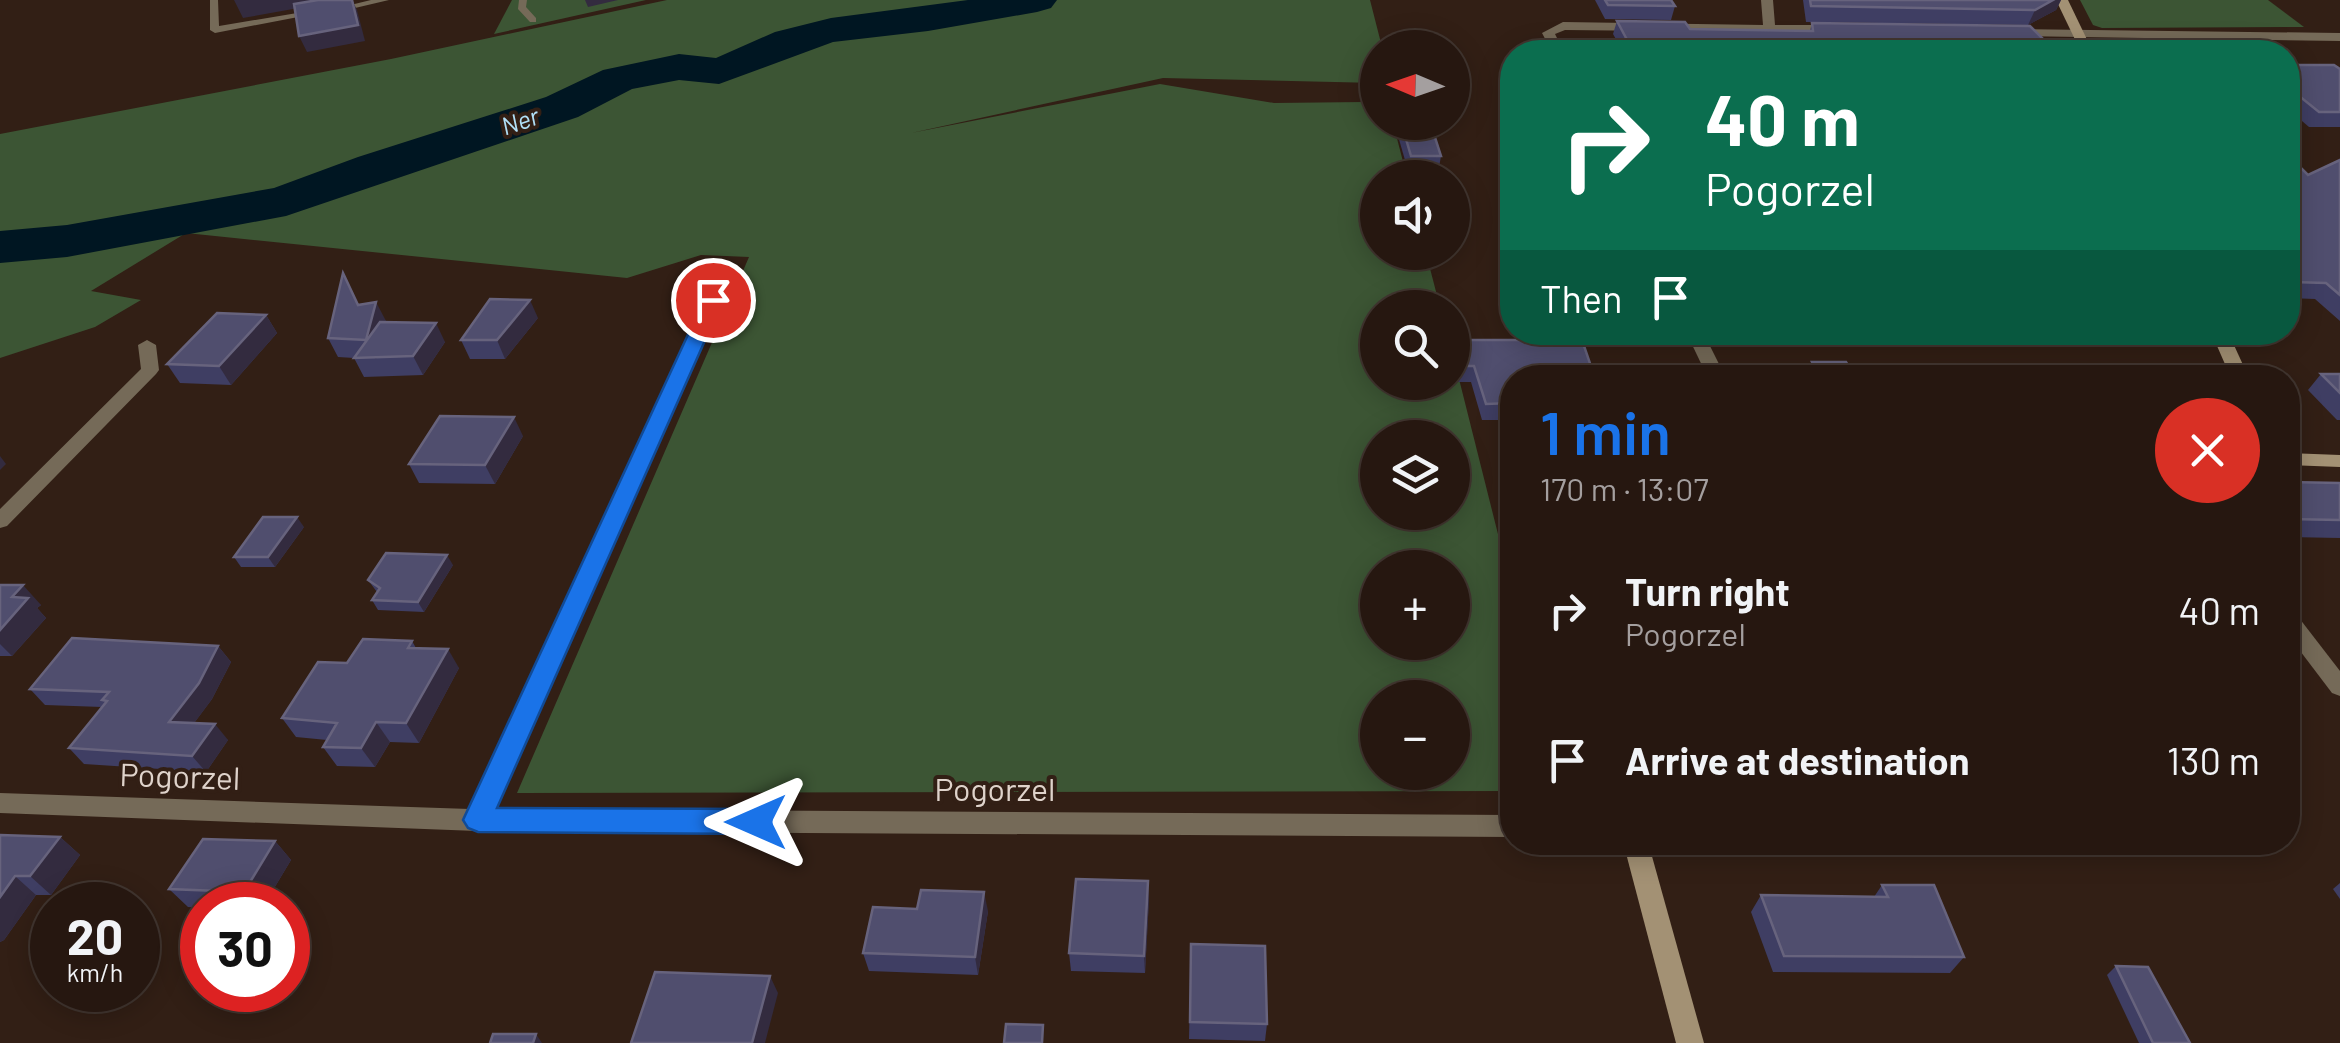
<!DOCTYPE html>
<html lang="en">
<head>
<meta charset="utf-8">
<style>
  body { margin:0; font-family:Barlow,sans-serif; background:#32241e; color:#f1f3f6; height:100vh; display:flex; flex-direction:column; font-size:38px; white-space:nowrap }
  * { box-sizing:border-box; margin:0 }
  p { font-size:32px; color:#a49f9f }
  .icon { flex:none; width:55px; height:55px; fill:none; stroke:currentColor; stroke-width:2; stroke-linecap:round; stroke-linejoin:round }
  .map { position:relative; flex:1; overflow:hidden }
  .side { position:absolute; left:1500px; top:365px; width:800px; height:490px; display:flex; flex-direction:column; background:#261710; border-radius:40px; box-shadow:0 5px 25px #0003,0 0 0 2px #423630 }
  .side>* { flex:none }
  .hud { position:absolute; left:1500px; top:40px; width:800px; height:305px; border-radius:40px; box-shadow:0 5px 25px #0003,0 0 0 2px #423630; background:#0b6e4f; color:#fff; overflow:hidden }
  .needle { width:65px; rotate:272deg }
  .buttons { position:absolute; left:1360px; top:30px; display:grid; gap:20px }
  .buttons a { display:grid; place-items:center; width:110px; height:110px; border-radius:50%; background:#261710; box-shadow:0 5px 25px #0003,0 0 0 2px #423630; font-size:50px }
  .speed { position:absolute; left:30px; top:882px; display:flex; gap:20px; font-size:50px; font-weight:700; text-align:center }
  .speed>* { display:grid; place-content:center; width:130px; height:130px; border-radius:50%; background:#261710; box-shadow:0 5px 25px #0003,0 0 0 2px #423630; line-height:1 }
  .speed small { font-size:25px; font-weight:400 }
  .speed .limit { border:15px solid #d22; background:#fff; color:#111 }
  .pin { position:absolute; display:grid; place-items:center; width:85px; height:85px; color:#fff; margin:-42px; border:5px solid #fff; border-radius:50%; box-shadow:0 2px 10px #0007 }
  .me { position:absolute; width:110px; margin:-55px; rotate:270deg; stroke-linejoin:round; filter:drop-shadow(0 0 8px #0008) }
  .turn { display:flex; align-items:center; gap:35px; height:210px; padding:0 40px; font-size:45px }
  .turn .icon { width:130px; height:130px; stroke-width:2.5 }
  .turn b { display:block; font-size:70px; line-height:85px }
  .then { display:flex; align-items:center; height:95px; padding:0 40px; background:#0003; gap:20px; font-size:38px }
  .round { display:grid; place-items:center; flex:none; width:105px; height:105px; border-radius:52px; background:#32241e }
  .summary { display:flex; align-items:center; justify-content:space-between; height:170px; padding:0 40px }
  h1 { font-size:60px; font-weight:600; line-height:75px; color:#1a73e8 }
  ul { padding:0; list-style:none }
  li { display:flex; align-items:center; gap:30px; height:150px; padding:0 40px }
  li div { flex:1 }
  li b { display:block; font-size:38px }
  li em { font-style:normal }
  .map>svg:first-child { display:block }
  .green { fill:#3c5534; fill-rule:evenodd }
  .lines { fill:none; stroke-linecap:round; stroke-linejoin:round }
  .river { fill:#001622; fill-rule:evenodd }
  .lane { fill:#756a58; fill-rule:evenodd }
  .street { fill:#756a58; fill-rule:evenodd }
  .secondary { fill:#a39174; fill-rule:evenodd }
  .wall { fill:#3f3e63 }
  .shaded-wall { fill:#332b3f }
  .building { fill:#504e6e; stroke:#67637d; stroke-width:2.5 }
  .route { fill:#1a73e8; stroke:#114b97; stroke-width:2.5 }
  .labels { text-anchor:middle; stroke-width:8; stroke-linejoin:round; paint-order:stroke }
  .far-water-label { font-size:25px; font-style:italic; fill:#b1e0f8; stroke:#321f15 }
  .near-street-label { font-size:32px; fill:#dfd3cb; stroke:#321f15 }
</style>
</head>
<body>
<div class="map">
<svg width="2340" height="1043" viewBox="0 0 2340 1043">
  <rect width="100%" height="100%" fill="#321f15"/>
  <g class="green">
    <path d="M512,0h134l-152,34z"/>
    <path d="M667,0h703l12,47 -4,1 -1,35 -214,-5 -252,55 249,-49 114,19 90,-1 -2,-9h15l1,29 15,1 14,54 -29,1v74l48,1 14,54 -62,1v74h74l1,-27 52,207h7v229l-995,2 232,-536 -48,-2 -74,23 -441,-45 -95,58 50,9 -46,27 -95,31v-224l391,-75zM1378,438h74v74h-74zM1378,568h74v74h-74zM1378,698h74v74h-74z"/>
    <path d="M2080,0h188l36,27 -202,1 -9,-3z"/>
  </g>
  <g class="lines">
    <path class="river" d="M968,0h89l-6,8 -14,4 -109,19 -95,11 -114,42 -40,-4 -47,9 -54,28 -292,99 -219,41 -67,6v-32l67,-6 207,-37 84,-31 188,-60 57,-27 76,-16 37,4 59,-26 56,-14z"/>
    <g class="lane">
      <path d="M210,0h8l1,26 96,-16 4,3 -104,20 -5,-3z"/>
      <path d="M371,0h18l-51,12 -4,-3z"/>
      <path d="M519,0h8l-1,7 10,11v4h-6l-12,-13z"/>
    </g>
    <g class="street">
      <path d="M1761,0h12l2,25h62l6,4 -6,4 -272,-3 -10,4 9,18h-12l-10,-19 21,-11 200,3z"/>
      <path d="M2007,29l333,4v8l-329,-5 -6,-4z"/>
      <path d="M713,294l8,5 -227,510 1018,6v22l-1035,-6 -477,-18v-20l470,16 235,-510z"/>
      <path d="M1686,332h17l23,46h-18z"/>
      <path d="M147,340l9,5 3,25 -3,4 -149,152 -7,2v-19l141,-140 -3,-24z"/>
      <path d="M2288,612l8,2 44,57v25l-8,-3 -44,-58z"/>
    </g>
    <g class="secondary">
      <path d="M2056,0h12l25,52h-12z"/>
      <path d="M2211,332h17l21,46h-18z"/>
      <path d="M2288,453l52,2v12l-52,-2z"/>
      <path d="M1623,842h25l56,201h-28z"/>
    </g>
  </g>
  <g class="wall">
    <path d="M1595,0h76l4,6 -4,14 -66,-1z"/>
    <path d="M1803,0h258l-5,10 -28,15 -222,-3z"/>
    <path d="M1617,21l73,8 120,2 2,-8 244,29h-433l-10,-18z"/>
    <path d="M2288,65l52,4v58h-31l-21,-18z"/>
    <path d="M1394,122h36l11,34 -3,17 -29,1z"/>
    <path d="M2340,160v161l-25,-22 -27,-1v-137l20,14z"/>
    <path d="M359,305l27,16 -1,1 60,20 -22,33 -59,2 -10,-19 -16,-1 -10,-19z"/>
    <path d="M266,315l11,18 -46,52 -51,-2 -13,-19z"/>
    <path d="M538,318l-33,41h-35l-9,-19z"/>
    <path d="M1452,340l60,38v42h-30l-11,-38h-19z"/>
    <path d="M1812,362l44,16h-50z"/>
    <path d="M2321,374h19v46h-3l-29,-30z"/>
    <path d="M523,436l-28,48 -76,-1 -10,-19z"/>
    <path d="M2288,482l52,1v55l-52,-1z"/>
    <path d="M304,527l-29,40h-34l-7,-10z"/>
    <path d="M453,565l-29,47 -46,-2 -6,-10 5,-8 -9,-12z"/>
    <path d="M0,585l41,20 -4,3 9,10 -34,38h-12z"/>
    <path d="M412,641l4,7 43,20 -40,75 -29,-1 -15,25 -38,-1 -14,-19 4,-7 -31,-3 -14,-19 65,-55z"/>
    <path d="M218,646l13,16 -19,37 -18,24 34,17 -22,32 -122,-8 -15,-16 33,-41 -57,-2 -15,-16z"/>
    <path d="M0,835l60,2 20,18 -29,40h-15l-32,45 -4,2z"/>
    <path d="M275,841l16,19 -27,45h-62v3l-14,-1 -19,-18z"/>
    <path d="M2340,883v16l-7,-10z"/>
    <path d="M1882,885l82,72 -14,16 -177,-1 -22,-60 10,-17 113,2z"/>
    <path d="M1149,899l-4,74 -74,-2 -2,-18z"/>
    <path d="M988,911l-10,64 -109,-4 -6,-18z"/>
    <path d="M1191,944l76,80 -2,17 -76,-2z"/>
    <path d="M2116,966l74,77h-51l-32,-68z"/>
  </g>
  <g class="shaded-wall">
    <path d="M234,0h109l-100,18z"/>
    <path d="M352,0l5,10 8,31 -58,11 -8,-16z"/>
    <path d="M585,0h33l-30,7z"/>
    <path d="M2053,0h8l-5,10 -28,15 7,-15z"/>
    <path d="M530,300l8,18 -33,41 -8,-19z"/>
    <path d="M376,302l10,19 -10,38 -10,-19z"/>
    <path d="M266,315l11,18 -46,52 -12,-19z"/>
    <path d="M436,323l9,19 -22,33 -10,-19z"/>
    <path d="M514,417l9,19 -28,48 -10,-19z"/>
    <path d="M0,456l6,8 -6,6z"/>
    <path d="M297,517l7,10 -29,40 -7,-10z"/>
    <path d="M447,555l6,10 -29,47 -6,-10z"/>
    <path d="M23,585l18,20 -4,3 9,10 -34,38 -12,-12v-14l12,-33z"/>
    <path d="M218,646l13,16 -19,37 -29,39 -14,-16z"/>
    <path d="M448,649l11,19 -40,75 -13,-20z"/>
    <path d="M376,722l14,20 -15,25 -14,-19z"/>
    <path d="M215,724l13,16 -22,32 -14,-16z"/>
    <path d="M60,837l20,18 -29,40 -21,-19z"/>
    <path d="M275,841l16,19 -27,45h-8l-12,-13z"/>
    <path d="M15,876l21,19 -32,45 -4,2v-45z"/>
    <path d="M1148,881l1,18 -4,74 -1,-17z"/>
    <path d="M984,892l4,19 -10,64 -3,-18z"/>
    <path d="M770,976l8,17 -13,50h-13z"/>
    <path d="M536,1034l6,9h-9z"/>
  </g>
  <g class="building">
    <path d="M318,0h34l6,25 -59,11 -5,-32z"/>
    <path d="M1605,0h66l4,6 -67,-1z"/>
    <path d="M1810,0h243l-18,10 -224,-4z"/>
    <path d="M1617,21l68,1 5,7 123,2 -1,-8 218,3 26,26h-410l-2,-3h-12z"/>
    <path d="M2288,65h46l6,4v43h-21l-31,-25z"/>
    <path d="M1401,122h29l11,34h-30z"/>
    <path d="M2340,160v135l-14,-12 -34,-1 -4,-4v-117h6l14,14z"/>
    <path d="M343,273l15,32 18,-3 -10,38 -38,-2z"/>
    <path d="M490,299l40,1 -33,40h-36z"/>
    <path d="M217,313l49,2 -47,51 -52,-2z"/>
    <path d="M380,322l56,1 -23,33 -59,2z"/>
    <path d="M1452,340h130l13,38h-83v25l-26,1 -12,-38h-22z"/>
    <path d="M1812,362h34l10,16h-36z"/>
    <path d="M2321,374h19v19z"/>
    <path d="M440,416l74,1 -29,48 -76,-1z"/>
    <path d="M2288,482l52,1v37l-52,-1z"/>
    <path d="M263,517h34l-29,40h-34z"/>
    <path d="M386,553l61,2 -29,47 -46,-2 8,-12 -12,-8z"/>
    <path d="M0,585h23l-11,12 16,1 -28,32z"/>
    <path d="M72,638l146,8 -19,37 -30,39 46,2 -23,32 -123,-8 38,-47 -5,-1 7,-8 -79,-3z"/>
    <path d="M363,639l49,2 -4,7 40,1 -42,74 -30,-1 -15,26 -38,-1 14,-24 -55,-5 36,-56 29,1z"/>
    <path d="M0,835l60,2 -30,39h-15l-15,21z"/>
    <path d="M203,839l72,2 -31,51 -75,-3z"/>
    <path d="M1076,879l72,2 -4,75 -75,-3z"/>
    <path d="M1882,885h52l30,72 -180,-1 -23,-61 127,2z"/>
    <path d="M921,890l63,2 -9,65 -112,-4 10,-46 44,2z"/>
    <path d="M1191,944l74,2 2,78 -77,-2z"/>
    <path d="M2116,966l32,1 42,76h-37z"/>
    <path d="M655,972l115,4 -18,67h-121z"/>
    <path d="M1006,1024l37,1 -1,18h-38z"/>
    <path d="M493,1034h43l-3,9h-43z"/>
  </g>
  <path class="route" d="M713,294l10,6 -226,508 259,1 10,4 4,9 -4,8 -10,4 -278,-2 -10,-4 -5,-8 241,-520z"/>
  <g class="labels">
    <g class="far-water-label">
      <text transform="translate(520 121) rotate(-19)" y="9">Ner</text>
    </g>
    <g class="near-street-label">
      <text transform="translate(180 777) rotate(2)" y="11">Pogorzel</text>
      <text x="995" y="801">Pogorzel</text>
    </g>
  </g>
</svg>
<div class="buttons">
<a><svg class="needle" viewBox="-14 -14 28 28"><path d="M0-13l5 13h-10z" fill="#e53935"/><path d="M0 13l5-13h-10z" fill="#a49f9f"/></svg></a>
<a><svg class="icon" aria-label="sound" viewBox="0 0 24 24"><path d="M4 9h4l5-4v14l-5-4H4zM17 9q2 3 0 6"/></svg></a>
<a><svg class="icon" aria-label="search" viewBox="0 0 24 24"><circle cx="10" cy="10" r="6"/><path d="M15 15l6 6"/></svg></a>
<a><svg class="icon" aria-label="layers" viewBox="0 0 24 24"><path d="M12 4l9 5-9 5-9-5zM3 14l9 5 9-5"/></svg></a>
<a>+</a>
<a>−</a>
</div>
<div class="speed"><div>20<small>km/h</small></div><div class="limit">30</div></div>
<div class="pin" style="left:713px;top:300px;background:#d93025"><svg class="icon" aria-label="arrive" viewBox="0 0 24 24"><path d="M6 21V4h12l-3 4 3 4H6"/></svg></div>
<svg class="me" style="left:756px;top:822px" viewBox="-20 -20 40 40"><path d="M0-17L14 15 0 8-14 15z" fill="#1a73e8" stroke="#fff" stroke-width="4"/></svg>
<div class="hud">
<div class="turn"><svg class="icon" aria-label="right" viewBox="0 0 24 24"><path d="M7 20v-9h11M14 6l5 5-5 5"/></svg><div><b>40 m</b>Pogorzel</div></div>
<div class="then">Then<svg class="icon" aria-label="arrive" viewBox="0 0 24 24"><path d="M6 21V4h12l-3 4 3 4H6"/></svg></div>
</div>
<section class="side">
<div class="summary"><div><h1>1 min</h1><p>170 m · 13:07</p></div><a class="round" style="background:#d93025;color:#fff"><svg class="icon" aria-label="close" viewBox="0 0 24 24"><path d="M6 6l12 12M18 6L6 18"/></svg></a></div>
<ul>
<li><svg class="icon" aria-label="right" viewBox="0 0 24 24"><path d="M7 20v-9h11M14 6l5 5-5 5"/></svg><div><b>Turn right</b><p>Pogorzel</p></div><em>40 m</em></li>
<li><svg class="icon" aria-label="arrive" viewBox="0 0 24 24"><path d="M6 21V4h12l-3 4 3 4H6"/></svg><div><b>Arrive at destination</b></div><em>130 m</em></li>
</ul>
</section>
</div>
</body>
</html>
